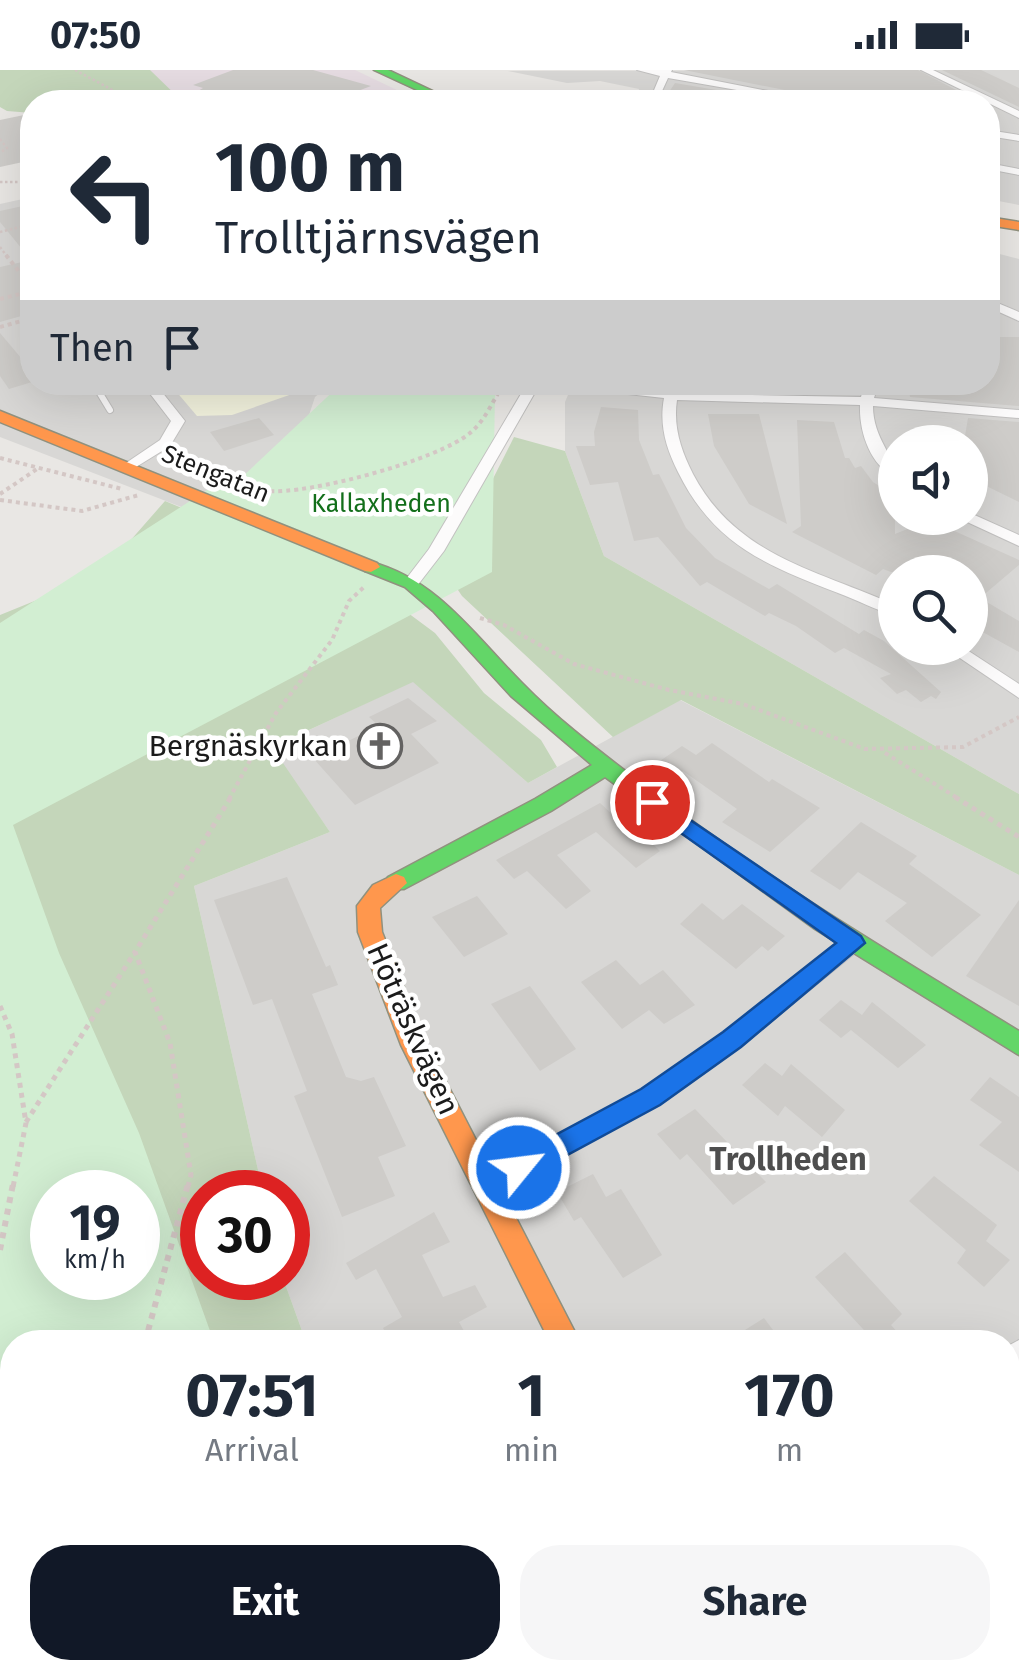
<!DOCTYPE html>
<html lang="en">
<head>
<meta charset="utf-8">
<style>
  body { margin:0; font-family:"Fira Sans",sans-serif; background:#f6f6f7; color:#1f2937; height:100vh; display:flex; flex-direction:column; font-size:38px; white-space:nowrap }
  * { box-sizing:border-box; margin:0 }
  p { font-size:32px; color:#747a83 }
  .icon { flex:none; width:55px; height:55px; fill:none; stroke:currentColor; stroke-width:2; stroke-linecap:round; stroke-linejoin:round }
  .map { position:relative; flex:1; overflow:hidden }
  .details { position:absolute; left:0px; top:1260px; width:1020px; height:350px; display:flex; flex-direction:column; background:#fff; border-radius:40px 40px 0 0; box-shadow:0 10px 40px #0002 }
  .details>* { flex:none }
  .banner { position:absolute; left:20px; top:20px; width:980px; height:305px; border-radius:40px; box-shadow:0 10px 40px #0002; background:#fff; color:#1f2937; overflow:hidden }
  .fabs { position:absolute; left:878px; top:355px; display:grid; gap:20px }
  .fabs a { display:grid; place-items:center; width:110px; height:110px; border-radius:50%; background:#fff; box-shadow:0 10px 40px #0002; font-size:50px }
  .speed { position:absolute; left:30px; top:1100px; display:flex; gap:20px; font-size:50px; font-weight:700; text-align:center }
  .speed>* { display:grid; place-content:center; width:130px; height:130px; border-radius:50%; background:#fff; box-shadow:0 10px 40px #0002; line-height:1 }
  .speed small { font-size:25px; font-weight:400 }
  .speed .limit { border:15px solid #d22; background:#fff; color:#111 }
  .pin { position:absolute; display:grid; place-items:center; width:85px; height:85px; color:#fff; margin:-42px; border:5px solid #fff; border-radius:50%; box-shadow:0 2px 10px #0007 }
  .me { position:absolute; width:110px; margin:-55px; rotate:61deg; stroke-linejoin:round; filter:drop-shadow(0 0 8px #0008) }
  .turn { display:flex; align-items:center; gap:35px; height:210px; padding:0 30px; font-size:45px }
  .turn .icon { width:130px; height:130px; stroke-width:2.5 }
  .turn b { display:block; font-size:70px; line-height:85px }
  .then { display:flex; align-items:center; height:95px; padding:0 30px; background:#0003; gap:20px; font-size:38px }
  .eta { display:flex; justify-content:space-evenly; align-items:center; height:170px; text-align:center }
  .eta b { font-size:60px; font-weight:700; line-height:70px }
  .button { display:flex; gap:20px; margin-top:auto; padding:20px 30px }
  .button a { flex:1; height:115px; border-radius:40px; background:#111827; color:#fff; font-size:40px; font-weight:700; line-height:115px; text-align:center }
  .button a+a { background:#f6f6f7; color:#1f2937 }
  .status { display:flex; justify-content:space-between; align-items:center; height:70px; padding:0 50px; background:#fff; direction:ltr }
  .status svg { height:28px; fill:currentColor }
  .map>svg:first-child { display:block }
  .residential { fill:#d8d7d5; fill-rule:evenodd }
  .industrial { fill:#e6dce2 }
  .education { fill:#f3f3de }
  .forest { fill:#c4d6ba; fill-rule:evenodd }
  .park { fill:#d2eed2; fill-rule:evenodd }
  .building { fill:#ceccc9 }
  .lines { fill:none; stroke-linecap:round; stroke-linejoin:round }
  .lane-casing { stroke:#c2c1c0; stroke-width:8 }
  .street-casing { stroke:#c2c1c0; stroke-width:2 }
  .fast-casing { stroke:#90917e; stroke-width:3 }
  .slow-casing { stroke:#90917e; stroke-width:3 }
  .path-far3 { stroke:#d4c7c5; stroke-width:2.5; stroke-dasharray:2.5 2.5; stroke-linecap:butt }
  .path-far2 { stroke:#d4c7c5; stroke-width:4; stroke-dasharray:4 4; stroke-linecap:butt }
  .path-far1 { stroke:#d4c7c5; stroke-width:5; stroke-dasharray:5 5; stroke-linecap:butt }
  .path { stroke:#d4c7c5; stroke-width:6; stroke-dasharray:6 6; stroke-linecap:butt }
  .lane { stroke:#fcfbfb; stroke-width:6 }
  .street { fill:#fcfbfb; fill-rule:evenodd }
  .fast { fill:#63d668; fill-rule:evenodd }
  .slow { fill:#ff974d; fill-rule:evenodd }
  .route { fill:#1a73e8; stroke:#114b97; stroke-width:2.5 }
  .labels { text-anchor:middle; stroke-width:9; stroke-linejoin:round; paint-order:stroke }
  .far-street-label { font-size:25px; fill:#1b1b1b; stroke:#fff }
  .far-park-label { font-size:25px; fill:#136f1b; stroke:#fff }
  .poi-label { font-size:30px; fill:#1b1b1b; stroke:#fff; text-anchor:end }
  .street-label { font-size:30px; fill:#1b1b1b; stroke:#fff }
  .neighbourhood-label { font-size:32px; font-weight:bold; fill:#4e4e4e; stroke:#fff }
</style>
</head>
<body>
<div class="status"><b>07:50</b><svg viewBox="0 0 49 12"><path d="M0 12V9h3v3zM5 12V6h3v6zM10 12V3h3v9zM15 12V0h3v12zM26 1h20v11H26zM47 4h2v5h-2z"/></svg></div>
<div class="map">
<svg width="1019" height="1610" viewBox="0 0 1019 1610">
  <rect width="100%" height="100%" fill="#e9e7e4"/>
  <g class="residential">
    <path d="M1019,0v135l-31,-6v-97h-351l2,-13 -39,-8 -33,2 -59,-12z"/>
    <path d="M32,127v185l300,1 -17,14 -14,42 -91,79 -210,-81v-233z"/>
    <path d="M988,181l31,8v535l-415,-238 -39,-105v-49l8,-19 415,-1zM895,372h75v76h-75zM895,502h75v76h-75z"/>
    <path d="M413,611l115,102 152,-83 339,175v805h-580l-5,-12h574v-326h-702l-23,-64h5v-86h-25l-69,-306 136,-54 -59,-84z"/>
  </g>
  <path class="industrial" d="M123,0h232l67,32h-261z"/>
  <path class="education" d="M169,313h155l-92,32 -35,1z"/>
  <g class="forest">
    <path d="M0,0h150l33,32h-151v11l-25,-2 -7,-4z"/>
    <path d="M514,367l51,14 39,105 415,238v81l-338,-175 -68,37 -151,-141 -16,-24z"/>
    <path d="M165,431l208,86 62,46 49,60 57,47 16,27 -29,16 -115,-101 -141,65 58,85 -136,54 69,306h-61v86h81l23,64h-294l-12,57v-784l101,-41zM52,1122h86v86h-86z"/>
  </g>
  <path class="park" d="M342,313h111l42,10 -3,179 -479,253 46,128 80,180 75,209h-202v326h318l5,12h-335v-1057l229,-147 10,4zM52,1122h86v86h-86z"/>
  <g class="building">
    <path d="M233,0h80l58,16 -42,16h-151l25,-10 -5,-1 5,-3 -10,-3z"/>
    <path d="M684,0h234l61,32h-151l-3,-4z"/>
    <path d="M942,0h39l38,18v19z"/>
    <path d="M675,13l112,19h-108l3,-5 -13,-5z"/>
    <path d="M24,45l8,9v36l-32,7v-47z"/>
    <path d="M32,134v109l-32,9v-55l31,-7 -31,-38v-11z"/>
    <path d="M0,263l32,38v11l-23,7 -9,-13z"/>
    <path d="M988,267h31v69l-109,-9 -2,-15h80z"/>
    <path d="M601,337l37,3 1,30 14,35 6,-1 27,54 29,30 54,31 8,-5 82,50 5,-4 20,11 57,51 -5,7 -5,-3 -10,6 -15,-12 -9,4 -17,-16 11,-4 -47,-26 -9,5 -39,-27 -27,-13 -4,3 -58,-34 -7,4 -42,-49 -24,4 -16,-59 -28,3 -14,-39h19l-1,-14z"/>
    <path d="M708,344h51l28,110 -38,-20 -35,-58z"/>
    <path d="M259,348l15,17 -50,16 -14,-19z"/>
    <path d="M968,348l51,4v80l-49,-24v-36h-6z"/>
    <path d="M797,350l37,2 11,36h4l6,10 6,-2 12,16 22,14v38l35,-14 89,40v5l-39,33 39,23v31l-49,-27v-53h-79l-8,-3 -7,6 -84,-43 9,-6z"/>
    <path d="M408,628l29,23 -26,13 28,29 -84,42 -42,-47 66,-32 -10,-9z"/>
    <path d="M712,673l57,39 3,-3 48,29 -50,44 -48,-30 15,-13 -54,-38 -11,7 -18,-13 28,-19 14,9z"/>
    <path d="M600,733l13,12 7,-3 40,39 -24,17 -40,-36 -39,23 34,36 -25,18 -39,-38 -13,8 -18,-19z"/>
    <path d="M861,752l56,34 -8,8 72,51 -49,42 -47,-36 22,-18 -49,-31 -18,18 -30,-19z"/>
    <path d="M287,807l39,90 4,-2 8,20 -26,9 34,83 15,4 13,-4 32,69 -28,11 17,39 -53,21 -48,-121 13,-5 -35,-92 -19,6 -39,-105z"/>
    <path d="M477,826l31,38 -44,23 -32,-40z"/>
    <path d="M1019,830v106l-53,-30z"/>
    <path d="M702,833l21,17 19,-16 43,32 -17,15 -6,-5 -26,23 -56,-45z"/>
    <path d="M616,890l24,25 23,-15 32,35 -31,19 -15,-14 -27,19 -41,-47z"/>
    <path d="M530,916l46,63 -36,22 -49,-67z"/>
    <path d="M841,930l21,15 10,-13 54,43 -28,23 -47,-38 -10,8 -22,-18z"/>
    <path d="M765,993l17,13 9,-12 54,46 -23,27 -37,-31 -7,10 -36,-31z"/>
    <path d="M990,1007l29,20v75l-40,-27 23,-23 -32,-22z"/>
    <path d="M695,1039l71,73 -33,23 -46,-51 -7,6 -23,-26z"/>
    <path d="M593,1104l13,23 15,-8 41,66 -39,23 -42,-61 -7,4 -17,-29z"/>
    <path d="M934,1106l63,49 -11,16 24,19 -26,27 -27,-24 9,-13 -57,-49z"/>
    <path d="M434,1142l16,30 -28,13 21,42 32,-12 12,22 -28,15 11,20h-80l-7,-14 19,-11 -26,-48 -20,11 -10,-17z"/>
    <path d="M845,1182l57,62 -11,11 15,17h-31l-60,-65z"/>
    <path d="M764,1248l18,24h-56z"/>
  </g>
  <g class="lines">
    <defs>
      <path id="lane" d="M93,312l17,28"/>
      <g id="street">
        <path d="M637,0h35l-1,2 153,30h-18l-138,-24 -11,24h-8l11,-26z"/>
        <path d="M921,0h12l86,41v7z"/>
        <path d="M988,60l31,5v6l-31,-5z"/>
        <path d="M988,93l31,6v6l-31,-6z"/>
        <path d="M988,229l31,13v9l-31,-14z"/>
        <path d="M141,312h13l31,39 -15,25 -42,26 -5,-1v-6l37,-25 11,-19z"/>
        <path d="M528,312h13l-97,169 -27,35h-12l-2,-3 26,-34z"/>
        <path d="M549,312h47l70,8 3,-8h12l-2,10 20,2 162,3 4,-15h14l-5,16 145,12v8l-146,-12c0,33 22,48 22,71 -25,-12 -36,-45 -35,-72l-183,-5c-4,27 4,50 16,74 43,82 124,96 202,131v11c-19,-6 -38,-16 -57,-23 -72,-28 -124,-48 -160,-121 -12,-24 -19,-47 -14,-74l-109,-12z"/>
        <path d="M970,443l49,22v11l-54,-25 -2,-3h7z"/>
        <path d="M945,578h19l55,36v14z"/>
        <path d="M853,865l7,2 3,6 -3,6 -120,98 -82,57 -163,90 -9,3 -9,-3 -3,-8 3,-8 165,-88 82,-57 122,-96z"/>
        <path d="M1019,1270v31l-11,5v-30z"/>
        <path d="M740,1598h32l5,12h-32z"/>
      </g>
      <g id="fast">
        <path d="M374,0h14l68,32h-13z"/>
        <path d="M371,492c67,18 104,74 151,121 33,34 73,65 110,93 122,95 255,175 387,255v24l-204,-126 -210,-152 -54,34 -147,78h-16l-3,-6 3,-6 147,-78 57,-34 -81,-69 -78,-85 -28,-24 -40,-16 -3,-4z"/>
      </g>
      <g id="slow">
        <path d="M988,147l31,5v8l-31,-5z"/>
        <path d="M0,341l377,152 3,4 -9,5 -6,-1 -365,-149z"/>
        <path d="M396,804l8,3 3,6 -27,25 2,24 44,111 154,299h-30l-149,-297 -43,-113 -1,-26 16,-21z"/>
      </g>
    </defs>
    <use href="#lane" class="lane-casing"/>
    <use href="#street" class="street-casing"/>
    <use href="#fast" class="fast-casing"/>
    <use href="#slow" class="slow-casing"/>
    <g class="path-far3">
      <path d="M75,0l60,32"/>
      <path d="M0,69l7,9 -7,5"/>
      <path d="M0,112h32"/>
      <path d="M0,162l32,-8"/>
      <path d="M0,177l8,11"/>
    </g>
    <g class="path-far2">
      <path d="M6,185l26,33"/>
      <path d="M0,229l32,-8"/>
      <path d="M0,257l32,-9"/>
      <path d="M0,388l122,31"/>
      <path d="M172,389c32,7 61,29 94,32 43,4 172,-31 204,-58 16,-13 24,-35 35,-51"/>
      <path d="M0,424l37,-25"/>
      <path d="M0,430l82,11 57,-16"/>
      <path d="M480,548l24,7 70,39 95,26 74,14 122,45 98,-2 56,-30"/>
      <path d="M885,683l74,46"/>
      <path d="M229,729l47,-86 56,-73 17,-39 15,-14"/>
    </g>
    <g class="path-far1">
      <path d="M955,727l64,40"/>
      <path d="M0,936l12,28 14,89 -13,64"/>
      <path d="M26,1052l109,-170"/>
      <path d="M188,1117l3,-12 -21,-132 -35,-91 96,-155"/>
    </g>
    <g class="path">
      <path d="M0,1180l13,-66"/>
      <path d="M145,1272l43,-158"/>
      <path d="M0,1361l12,8"/>
      <path d="M121,1598l3,12"/>
      <path d="M210,1598l12,12"/>
    </g>
    <use href="#lane" class="lane"/>
    <use href="#street" class="street"/>
    <use href="#fast" class="fast"/>
    <use href="#slow" class="slow"/>
  </g>
  <path class="route" d="M652,724l209,142 4,7 -124,104 -81,58 -141,76 -10,-4 -4,-9 4,-8 132,-71 82,-57 113,-89 -192,-136 -3,-5z"/>
  <defs>
    <symbol id="church-ring" viewBox="-11 -11 22 22"><circle r="9.5" fill="#fff" stroke="#636261" stroke-width="1.5"/><path d="M-1.2-6h2.4v3.5h3.3v2.4h-3.3V6h-2.4V-.1h-3.3v-2.4h3.3Z" fill="#636261"/></symbol>
  </defs>
  <g fill-rule="evenodd">
    <use href="#church-ring" x="355" y="651" width="50" height="50"/>
  </g>
  <g class="labels">
    <g class="far-street-label">
      <text transform="translate(216 403) rotate(22)" y="9">Stengatan</text>
    </g>
    <g class="far-park-label">
      <text x="381" y="442">Kallaxheden</text>
    </g>
    <g class="poi-label">
      <text x="348" y="686">Bergnäskyrkan</text>
    </g>
    <g class="street-label">
      <text transform="translate(413 959) rotate(66)" y="10">Höträskvägen</text>
    </g>
    <g class="neighbourhood-label">
      <text x="788" y="1100">Trollheden</text>
    </g>
  </g>
</svg>
<div class="fabs">
<a><svg class="icon" aria-label="sound" viewBox="0 0 24 24"><path d="M4 9h4l5-4v14l-5-4H4zM17 9q2 3 0 6"/></svg></a>
<a><svg class="icon" aria-label="search" viewBox="0 0 24 24"><circle cx="10" cy="10" r="6"/><path d="M15 15l6 6"/></svg></a>
</div>
<div class="speed"><div>19<small>km/h</small></div><div class="limit">30</div></div>
<div class="pin" style="left:652px;top:732px;background:#d93025"><svg class="icon" aria-label="arrive" viewBox="0 0 24 24"><path d="M6 21V4h12l-3 4 3 4H6"/></svg></div>
<svg class="me" style="left:519px;top:1098px" viewBox="-20 -20 40 40"><circle r="17" fill="#1a73e8" stroke="#fff" stroke-width="3"/><path d="M0-11L8 9 0 5-8 9z" fill="#fff"/></svg>
<div class="banner">
<div class="turn"><svg class="icon" aria-label="left" viewBox="0 0 24 24"><path d="M17 20v-9H6M10 6l-5 5 5 5"/></svg><div><b>100 m</b>Trolltjärnsvägen</div></div>
<div class="then">Then<svg class="icon" aria-label="arrive" viewBox="0 0 24 24"><path d="M6 21V4h12l-3 4 3 4H6"/></svg></div>
</div>
<section class="details">
<div class="eta">
<div><b>07:51</b><p>Arrival</p></div>
<div><b>1</b><p>min</p></div>
<div><b>170</b><p>m</p></div>
</div>
<div class="button"><a>Exit</a><a>Share</a></div>
</section>
</div>
</body>
</html>
